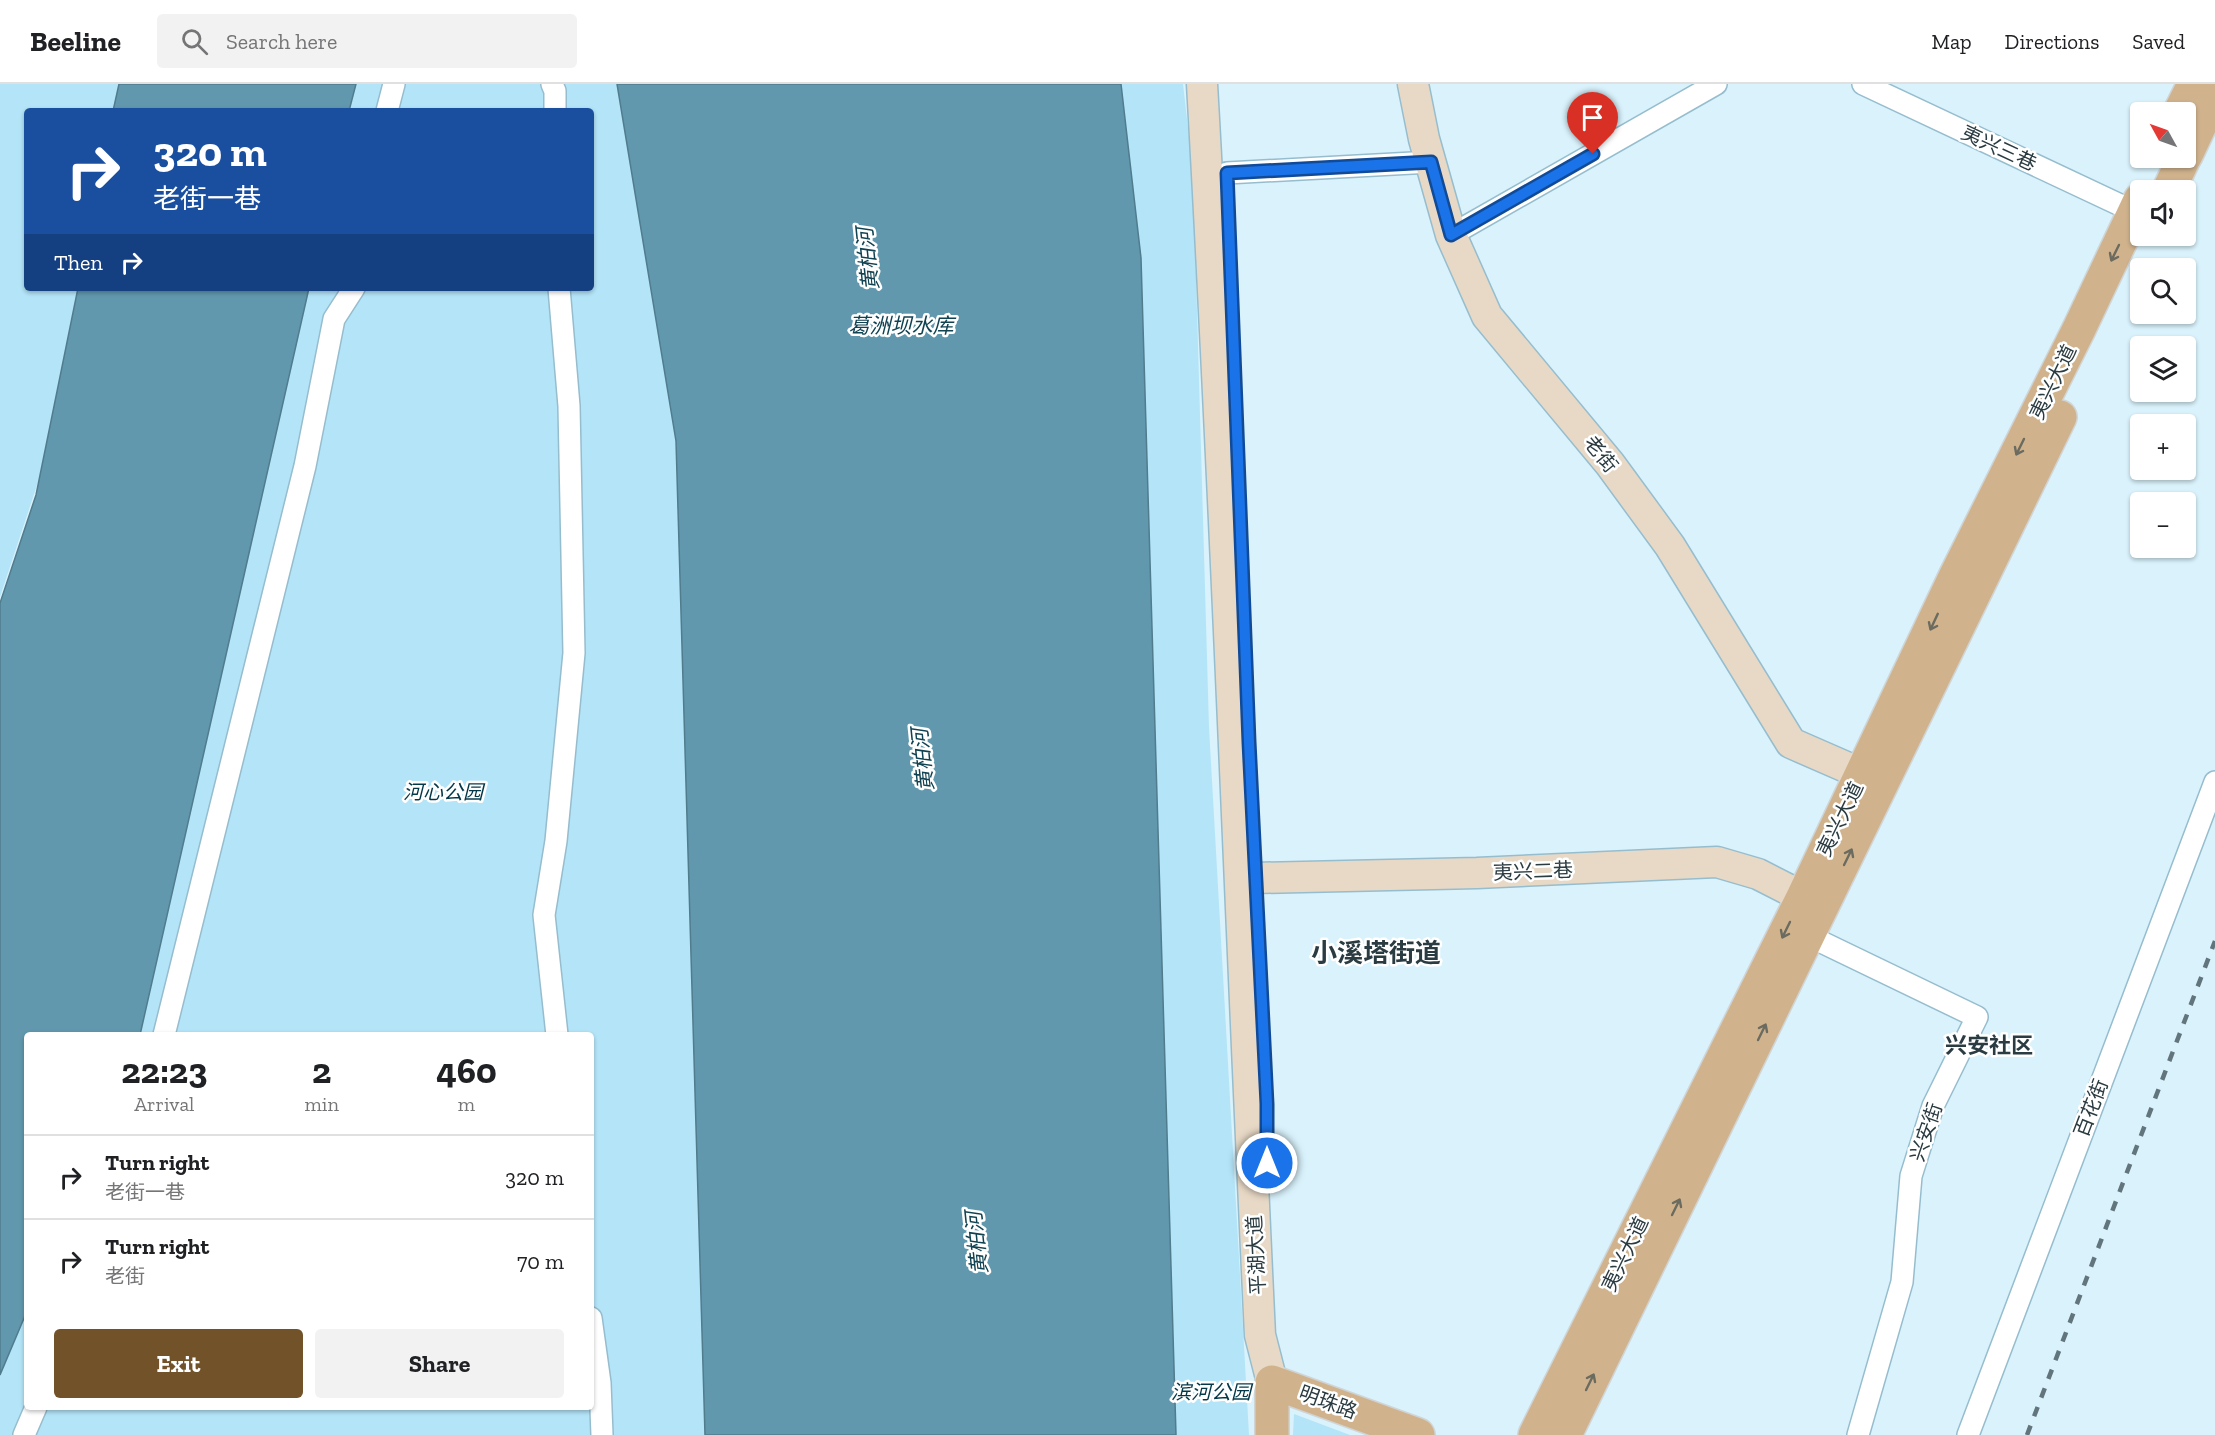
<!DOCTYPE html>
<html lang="en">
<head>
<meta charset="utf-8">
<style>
  body { margin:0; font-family:"Zilla Slab","Noto Sans SC",serif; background:#f2f2f2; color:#202124; height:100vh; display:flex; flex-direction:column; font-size:22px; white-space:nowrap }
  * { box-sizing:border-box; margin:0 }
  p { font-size:20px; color:#757577 }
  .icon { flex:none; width:33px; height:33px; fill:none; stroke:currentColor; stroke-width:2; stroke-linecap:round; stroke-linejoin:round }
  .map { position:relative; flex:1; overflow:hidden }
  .details { position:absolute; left:24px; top:948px; width:570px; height:378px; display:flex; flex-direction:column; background:#fff; border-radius:6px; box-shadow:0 2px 4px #0004 }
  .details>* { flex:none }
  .top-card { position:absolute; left:24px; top:24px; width:570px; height:183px; border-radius:6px; box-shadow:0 2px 4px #0004; background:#1a4fa0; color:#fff; overflow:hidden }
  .needle { width:39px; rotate:310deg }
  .buttons { position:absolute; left:2130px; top:18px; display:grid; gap:12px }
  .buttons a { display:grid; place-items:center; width:66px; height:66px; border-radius:6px; background:#fff; box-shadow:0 2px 4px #0004; font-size:30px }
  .pin { position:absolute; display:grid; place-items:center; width:51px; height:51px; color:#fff; margin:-62px -26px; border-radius:50% 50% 50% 0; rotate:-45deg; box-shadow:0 0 6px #0007 }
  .pin .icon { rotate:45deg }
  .me { position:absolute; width:66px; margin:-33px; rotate:0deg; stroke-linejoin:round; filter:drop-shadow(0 0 4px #0008) }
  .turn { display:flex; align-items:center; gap:21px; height:126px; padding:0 30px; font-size:27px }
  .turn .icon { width:78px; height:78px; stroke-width:2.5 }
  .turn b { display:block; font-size:42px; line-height:51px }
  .then { display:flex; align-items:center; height:57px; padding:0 30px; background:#0003; gap:12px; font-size:22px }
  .eta { display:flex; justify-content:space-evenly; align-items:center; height:102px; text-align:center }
  .eta b { font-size:36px; font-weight:800; line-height:42px }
  .primary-button { display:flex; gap:12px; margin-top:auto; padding:12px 30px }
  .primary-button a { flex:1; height:69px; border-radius:6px; background:#725228; color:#fff; font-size:24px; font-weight:800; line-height:69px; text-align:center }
  .primary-button a+a { background:#f2f2f2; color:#202124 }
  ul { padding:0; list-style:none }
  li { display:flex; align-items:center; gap:18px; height:84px; padding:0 30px; border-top:2px solid #e0e0e0 }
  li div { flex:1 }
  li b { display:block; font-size:22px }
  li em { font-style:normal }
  header { display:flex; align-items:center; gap:36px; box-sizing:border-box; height:84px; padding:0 30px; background:#fff; border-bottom:2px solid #e0e0e0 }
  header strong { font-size:28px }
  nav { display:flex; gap:33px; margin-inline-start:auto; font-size:21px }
  .search { width:420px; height:54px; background:#f2f2f2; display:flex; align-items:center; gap:15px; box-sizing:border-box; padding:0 21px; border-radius:6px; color:#757577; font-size:22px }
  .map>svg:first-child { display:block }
  .green { fill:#b3e4f8 }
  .water { fill:#6198ae; stroke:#507c8d; stroke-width:1.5 }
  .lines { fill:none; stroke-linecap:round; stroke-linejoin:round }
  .street-casing { stroke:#96bdce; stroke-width:24 }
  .secondary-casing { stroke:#96bdce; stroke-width:33 }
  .primary-casing { stroke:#d0d4d5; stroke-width:36 }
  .street { stroke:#fff; stroke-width:21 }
  .secondary { stroke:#e8d9c6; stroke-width:30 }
  .primary { stroke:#d0b38d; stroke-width:33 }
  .rail { stroke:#62757d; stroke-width:4.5; stroke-dasharray:10 10; stroke-linecap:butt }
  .oneway { stroke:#6c6b5f }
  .route-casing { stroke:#114b97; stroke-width:15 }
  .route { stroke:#1a73e8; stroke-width:10 }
  .labels { text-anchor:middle; stroke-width:5; stroke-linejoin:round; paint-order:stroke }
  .street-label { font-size:20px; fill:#2a3b41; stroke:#fff }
  .park-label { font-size:20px; font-style:italic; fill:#023747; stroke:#fff }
  .water-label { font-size:21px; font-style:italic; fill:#104252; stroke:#fff }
  .quarter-label { font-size:22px; font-weight:bold; fill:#2a3b41; stroke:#fff }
  .district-label { font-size:26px; font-weight:bold; fill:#2a3b41; stroke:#fff }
</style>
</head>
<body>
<header>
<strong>Beeline</strong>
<div class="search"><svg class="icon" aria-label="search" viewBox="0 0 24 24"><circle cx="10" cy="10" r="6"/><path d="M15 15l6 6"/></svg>Search here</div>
<nav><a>Map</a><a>Directions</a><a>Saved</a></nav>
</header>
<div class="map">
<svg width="2215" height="1351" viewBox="0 0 2215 1351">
  <rect width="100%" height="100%" fill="#d9f2fc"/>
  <g class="green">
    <path d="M0,0h119l-6,27h-86v177h51l-39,191 -39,118z"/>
    <path d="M356,0h261l59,357 29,994h-705v-60l27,-64v96h564v-372h-451l169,-747h282v-177h-242z"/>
    <path d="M1121,0h62l10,88 16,556 40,707h-73l-35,-1177z"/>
    <path d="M1294,1330l56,21h-57z"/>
  </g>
  <g class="water">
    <path d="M119,0h237l-7,27h-236z"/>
    <path d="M617,0h504l20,174 35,1177h-471l-29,-994z"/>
    <path d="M78,204h231l-169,747h-113v276l-27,64v-772l36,-108z"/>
  </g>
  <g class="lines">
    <defs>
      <g id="street">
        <path d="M552,0l3,7v20"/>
        <path d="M1863,0l272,128"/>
        <path d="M387,27l7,-27"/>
        <path d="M1227,89l204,-11"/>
        <path d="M1451,151l265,-151"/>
        <path d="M1809,852l168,81 -44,89 -22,70 -9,106 -44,153"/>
        <path d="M164,951l141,-569 29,-147 20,-31"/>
        <path d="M557,951l-13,-120 12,-74 18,-188 -5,-247 -10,-118"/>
        <path d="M591,1234l9,65 2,52"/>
        <path d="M24,1351l12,-28"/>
        <path d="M1968,1351l247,-653"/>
      </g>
      <g id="secondary">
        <path d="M1202,0c24,417 38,834 58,1251l12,47"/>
        <path d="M1413,0l11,55 27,96 36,81 123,148 60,82 121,197 71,31"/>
        <path d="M1255,794l222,-5 240,-11 41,12 45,23"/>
      </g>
      <g id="primary">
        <path d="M2180,28l14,-28"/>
        <path d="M2186,71l29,-62"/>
        <path d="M2169,106l15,-32"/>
        <path d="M1272,1351v-53l146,53"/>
        <path d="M1535,1351l268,-538 152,-320 124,-248 61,-129"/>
        <path d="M1565,1351l495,-1018"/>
      </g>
    </defs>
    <use href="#street" class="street-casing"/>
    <use href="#secondary" class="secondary-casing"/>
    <use href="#primary" class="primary-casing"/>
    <use href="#street" class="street"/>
    <use href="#secondary" class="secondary"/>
    <use href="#primary" class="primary"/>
    <path class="rail" d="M2027,1351l188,-494"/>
  </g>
  <defs><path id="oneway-shaft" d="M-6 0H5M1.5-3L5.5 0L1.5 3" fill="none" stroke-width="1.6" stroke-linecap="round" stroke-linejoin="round" transform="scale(1.5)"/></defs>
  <g class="oneway">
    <use href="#oneway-shaft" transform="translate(2115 169) rotate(116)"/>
    <use href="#oneway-shaft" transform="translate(2020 363) rotate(116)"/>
    <use href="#oneway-shaft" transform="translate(1934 538) rotate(115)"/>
    <use href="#oneway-shaft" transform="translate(1848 773) rotate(-64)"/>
    <use href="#oneway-shaft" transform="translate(1786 846) rotate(116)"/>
    <use href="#oneway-shaft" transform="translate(1762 948) rotate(-64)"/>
    <use href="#oneway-shaft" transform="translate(1676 1123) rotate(-64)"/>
    <use href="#oneway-shaft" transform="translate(1590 1298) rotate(-64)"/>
  </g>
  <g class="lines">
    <defs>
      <path id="route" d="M1267,1079v-59l-18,-362 -22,-569 204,-11 20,73 142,-81"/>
    </defs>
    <use href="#route" class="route-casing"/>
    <use href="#route" class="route"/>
  </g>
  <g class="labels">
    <g class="street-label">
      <text transform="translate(1999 64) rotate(25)" y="7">夷兴三巷</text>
      <text transform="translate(2053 298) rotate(-64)" y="7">夷兴大道</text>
      <text transform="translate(1601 370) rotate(51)" y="7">老街</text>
      <text transform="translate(1840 735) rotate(-64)" y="7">夷兴大道</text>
      <text transform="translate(1533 787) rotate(-2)" y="7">夷兴二巷</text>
      <text transform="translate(2091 1024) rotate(-69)" y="7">百花街</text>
      <text transform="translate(1926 1048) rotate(-71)" y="7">兴安街</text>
      <text transform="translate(1625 1170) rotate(-64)" y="7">夷兴大道</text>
      <text transform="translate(1256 1171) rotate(-93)" y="7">平湖大道</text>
      <text transform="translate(1328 1318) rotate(20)" y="7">明珠路</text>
    </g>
    <g class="park-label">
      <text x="443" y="715">河心公园</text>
      <text x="1211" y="1315">滨河公园</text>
    </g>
    <g class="water-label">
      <text transform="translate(868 175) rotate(-96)" y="7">黄柏河</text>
      <text x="901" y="249">葛洲坝水库</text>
      <text transform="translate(923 676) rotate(-96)" y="7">黄柏河</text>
      <text transform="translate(977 1159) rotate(-96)" y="7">黄柏河</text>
    </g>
    <g class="quarter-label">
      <text x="1989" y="969">兴安社区</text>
    </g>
    <g class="district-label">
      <text x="1376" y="878">小溪塔街道</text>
    </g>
  </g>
</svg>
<div class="buttons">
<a><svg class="needle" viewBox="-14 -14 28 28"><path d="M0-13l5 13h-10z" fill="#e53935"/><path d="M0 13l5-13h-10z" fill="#757577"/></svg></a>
<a><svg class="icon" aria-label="sound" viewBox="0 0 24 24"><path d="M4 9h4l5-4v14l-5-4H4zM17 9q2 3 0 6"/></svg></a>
<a><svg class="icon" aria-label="search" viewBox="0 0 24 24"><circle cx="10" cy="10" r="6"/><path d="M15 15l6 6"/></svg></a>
<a><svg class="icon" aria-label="layers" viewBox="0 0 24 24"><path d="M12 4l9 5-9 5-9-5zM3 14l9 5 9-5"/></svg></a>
<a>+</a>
<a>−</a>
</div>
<div class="pin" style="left:1593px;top:70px;background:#d93025"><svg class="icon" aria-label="arrive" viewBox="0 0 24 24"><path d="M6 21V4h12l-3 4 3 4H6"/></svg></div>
<svg class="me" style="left:1267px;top:1079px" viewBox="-20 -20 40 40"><circle r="17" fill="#1a73e8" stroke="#fff" stroke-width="3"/><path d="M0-11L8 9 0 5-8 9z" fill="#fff"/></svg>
<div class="top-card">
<div class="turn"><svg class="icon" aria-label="right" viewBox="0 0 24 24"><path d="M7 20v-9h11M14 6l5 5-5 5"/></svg><div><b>320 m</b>老街一巷</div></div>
<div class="then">Then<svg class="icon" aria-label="right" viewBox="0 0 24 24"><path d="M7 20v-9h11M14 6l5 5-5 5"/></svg></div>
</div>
<section class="details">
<div class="eta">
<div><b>22:23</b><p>Arrival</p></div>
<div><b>2</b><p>min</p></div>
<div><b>460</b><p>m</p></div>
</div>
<ul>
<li><svg class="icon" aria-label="right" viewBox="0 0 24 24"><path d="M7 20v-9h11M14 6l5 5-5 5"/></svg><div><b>Turn right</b><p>老街一巷</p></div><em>320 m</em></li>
<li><svg class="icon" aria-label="right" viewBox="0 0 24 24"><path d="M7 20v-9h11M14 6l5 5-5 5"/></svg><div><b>Turn right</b><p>老街</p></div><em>70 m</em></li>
</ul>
<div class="primary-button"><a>Exit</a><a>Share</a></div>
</section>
</div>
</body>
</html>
